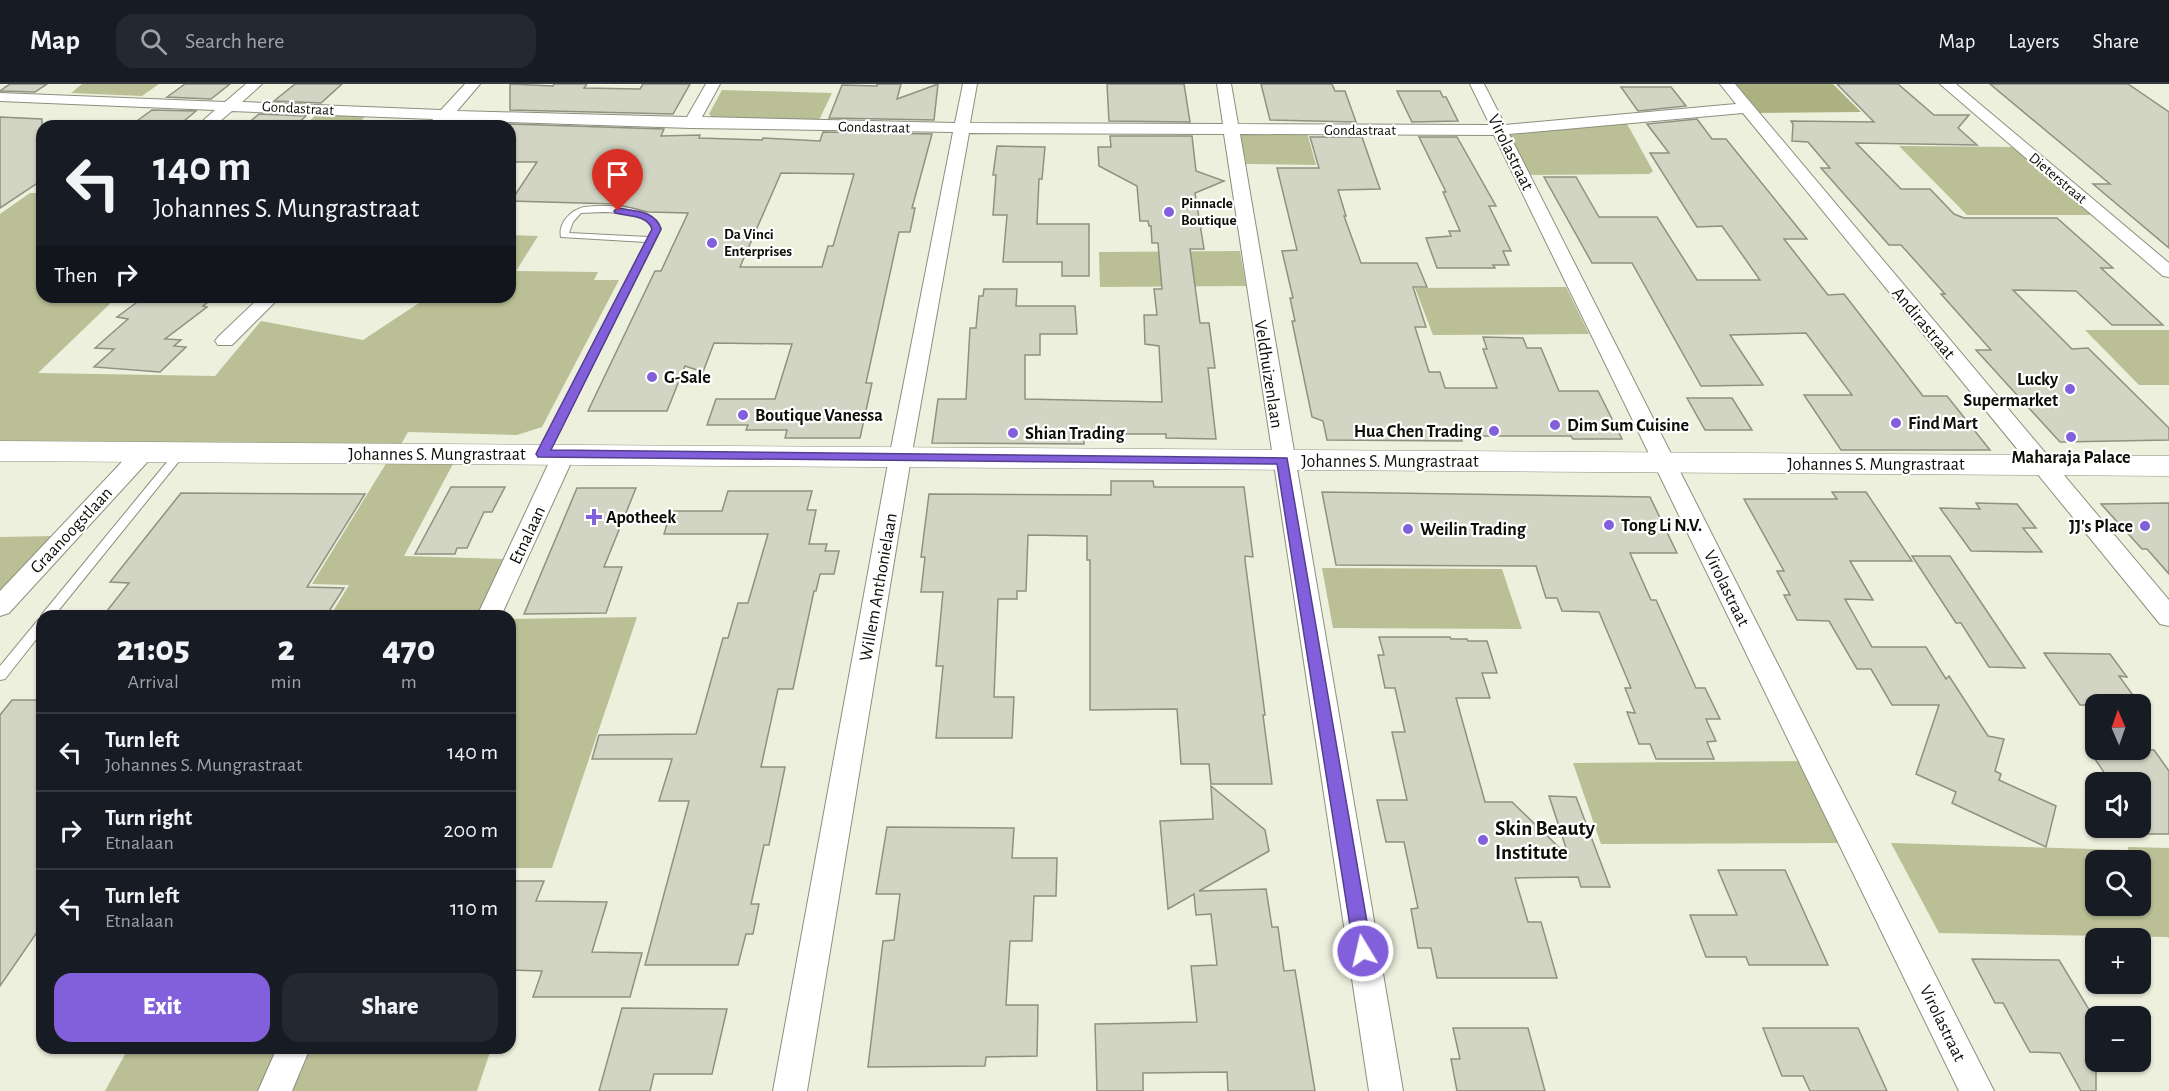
<!DOCTYPE html>
<html lang="en">
<head>
<meta charset="utf-8">
<style>
  body { margin:0; font-family:"Alegreya Sans",sans-serif; background:#242831; color:#f1f3f6; height:100vh; display:flex; flex-direction:column; font-size:22px; white-space:nowrap }
  * { box-sizing:border-box; margin:0 }
  p { font-size:20px; color:#9ea1a6 }
  .icon { flex:none; width:33px; height:33px; fill:none; stroke:currentColor; stroke-width:2; stroke-linecap:round; stroke-linejoin:round }
  .map { position:relative; flex:1; overflow:hidden }
  .drawer { position:absolute; left:36px; top:526px; width:480px; height:444px; display:flex; flex-direction:column; background:#171b24; border-radius:18px; box-shadow:0 2px 4px #0004 }
  .drawer>* { flex:none }
  .banner { position:absolute; left:36px; top:36px; width:480px; height:183px; border-radius:18px; box-shadow:0 2px 4px #0004; background:#171b24; color:#f1f3f6; overflow:hidden }
  .needle { width:39px; rotate:358deg }
  .controls { position:absolute; left:2085px; top:610px; display:grid; gap:12px }
  .controls a { display:grid; place-items:center; width:66px; height:66px; border-radius:12px; background:#171b24; box-shadow:0 2px 4px #0004; font-size:30px }
  .pin { position:absolute; display:grid; place-items:center; width:51px; height:51px; color:#fff; margin:-62px -26px; border-radius:50% 50% 50% 0; rotate:-45deg; box-shadow:0 0 6px #0007 }
  .pin .icon { rotate:45deg }
  .me { position:absolute; width:66px; margin:-33px; rotate:351deg; stroke-linejoin:round; filter:drop-shadow(0 0 4px #0008) }
  .turn { display:flex; align-items:center; gap:21px; height:126px; padding:0 18px; font-size:27px }
  .turn .icon { width:78px; height:78px; stroke-width:2.5 }
  .turn b { display:block; font-size:42px; line-height:51px }
  .then { display:flex; align-items:center; height:57px; padding:0 18px; background:#0003; gap:12px; font-size:22px }
  .eta { display:flex; justify-content:space-evenly; align-items:center; height:102px; text-align:center }
  .eta b { font-size:36px; font-weight:800; line-height:42px }
  .cta { display:flex; gap:12px; margin-top:auto; padding:12px 18px }
  .cta a { flex:1; height:69px; border-radius:18px; background:#8260db; color:#fff; font-size:24px; font-weight:800; line-height:69px; text-align:center }
  .cta a+a { background:#242831; color:#f1f3f6 }
  ul { padding:0; list-style:none }
  li { display:flex; align-items:center; gap:18px; height:78px; padding:0 18px; border-top:2px solid #363941 }
  li div { flex:1 }
  li b { display:block; font-size:22px }
  li em { font-style:normal }
  header { display:flex; align-items:center; gap:36px; box-sizing:border-box; height:84px; padding:0 30px; background:#171b24; border-bottom:2px solid #363941 }
  header strong { font-size:28px }
  nav { display:flex; gap:33px; margin-inline-start:auto; font-size:21px }
  .search { width:420px; height:54px; background:#242831; display:flex; align-items:center; gap:15px; box-sizing:border-box; padding:0 21px; border-radius:18px; color:#9ea1a6; font-size:22px }
  .map>svg:first-child { display:block }
  .green { fill:#babf95; fill-rule:evenodd }
  .forest { fill:#adb283 }
  .building { fill:#d2d5c3; stroke:#8f9181; stroke-width:1.5; fill-rule:evenodd }
  .lines { fill:none; stroke-linecap:round; stroke-linejoin:round }
  .lane-casing { stroke:#8d8f7e; stroke-width:2 }
  .street-casing { stroke:#8d8f7e; stroke-width:2 }
  .secondary-casing { stroke:#8d8f7e; stroke-width:1 }
  .lane { fill:#fff; fill-rule:evenodd }
  .street { fill:#fff; fill-rule:evenodd }
  .secondary { fill:#fff; fill-rule:evenodd }
  .route { fill:#8260db; stroke:#543e8e; stroke-width:1.5 }
  .poi-dot { fill:#8260db; stroke:#fff; stroke-width:2 }
  .labels { text-anchor:middle; stroke-width:4.5; stroke-linejoin:round; paint-order:stroke }
  .far-street-label { font-size:15px; fill:#0e0e08; stroke:#fff }
  .far-poi-label { font-size:15px; font-weight:bold; fill:#0e0e08; stroke:#fff; text-anchor:start }
  .street-label { font-size:18px; fill:#0e0e08; stroke:#fff }
  .poi-label { font-size:18px; font-weight:bold; fill:#0e0e08; stroke:#fff; text-anchor:start }
  .near-poi-label { font-size:21px; font-weight:bold; fill:#0e0e08; stroke:#fff; text-anchor:start }
</style>
</head>
<body>
<header>
<strong>Map</strong>
<div class="search"><svg class="icon" aria-label="search" viewBox="0 0 24 24"><circle cx="10" cy="10" r="6"/><path d="M15 15l6 6"/></svg>Search here</div>
<nav><a>Map</a><a>Layers</a><a>Share</a></nav>
</header>
<div class="map">
<svg width="2169" height="1007" viewBox="0 0 2169 1007">
  <rect width="100%" height="100%" fill="#eef0de"/>
  <g class="green">
    <path d="M82,0h77l-17,12 -71,-3z"/>
    <path d="M722,6l110,3 -13,27 -107,-3 -3,-3z"/>
    <path d="M319,28l48,2 -5,6 61,2 -4,4h-115z"/>
    <path d="M1626,38l27,49 -4,3 -122,1 -18,-40z"/>
    <path d="M1244,49h63l9,32 -70,-1 -6,-30z"/>
    <path d="M1899,62l118,1 79,68h-129z"/>
    <path d="M30,109h12v104h75l-79,76 177,3 46,-55 102,19 65,-43h82v-62l28,1 -22,35 82,1 -4,8h25l-77,147 -25,8 -109,-3 -8,14 -400,-2v-230z"/>
    <path d="M1240,167l6,35 -146,1 -1,-35z"/>
    <path d="M1566,203l23,47 -156,1 -18,-47z"/>
    <path d="M2085,246h84v55h-30z"/>
    <path d="M387,378h67l-50,94 101,3 -26,57h-149l19,-31 -37,-1z"/>
    <path d="M56,452l-56,61v-60z"/>
    <path d="M1322,484l180,1 20,60 -189,-1z"/>
    <path d="M637,533l-85,251h-42v-249z"/>
    <path d="M1801,677l41,82 -241,1 -28,-81z"/>
    <path d="M1891,759l237,7v-3l41,1v90l-2,-1 -228,-4zM2096,777h44v45h-44z"/>
    <path d="M128,965h155l-19,42h-159z"/>
    <path d="M309,965h182l-14,42h-187z"/>
  </g>
  <path class="forest" d="M1732,0h101l28,28 -104,1z"/>
  <g class="building">
    <path d="M10,0h37l-12,8 -35,-1z"/>
    <path d="M185,0h45l-19,15 -44,-2z"/>
    <path d="M295,0h47l-21,19 -47,-2z"/>
    <path d="M510,0l43,2 1,-2h33l-3,4 56,1 3,-5h47l-17,30 -163,-4z"/>
    <path d="M877,0h24l-4,15 41,-15 -4,36 -105,-2 13,-33 35,1z"/>
    <path d="M1107,0h77l6,38 -81,-1z"/>
    <path d="M1261,0h71l3,7h10l11,31 -86,-2z"/>
    <path d="M1837,0h61l36,31h35l-11,13 19,17 -121,-2 45,46h29l24,25 10,4h93l56,50h-12l62,57h-51l-36,-34 -63,-1 59,59 16,-1 81,80v12l-109,2 -84,-92h15l-50,-56h4l-44,-49h-12l-68,-77h9l-22,-26 -16,-1 1,-17 -2,-3 83,1z"/>
    <path d="M1990,0h138l41,28v136l-76,-64h17z"/>
    <path d="M1621,3h50l15,19 -48,5z"/>
    <path d="M1397,7h43l3,6h3l12,24 -46,1z"/>
    <path d="M152,26l44,1 -18,15h-48z"/>
    <path d="M259,30l47,2 -11,10h-50z"/>
    <path d="M0,33l42,2v61l-42,28z"/>
    <path d="M1697,35l15,20h14l81,100h-23l44,56 16,-1 79,102h24l43,54h-149l-37,-55h48l-46,-62 -76,2 33,50 -62,1 -69,-123h-40l-48,-86h32l23,40h58l40,63h63l-38,-54 -25,1 -47,-74h19l-22,-29z"/>
    <path d="M510,40l154,5 -3,7 39,-1 -1,3 63,2 1,-2 57,3 3,-9 109,2 -20,74h3l-5,24h-11l-33,151h6l-12,55h-75l2,-8h-41l2,-5h-41l9,-26h59l17,-55 -78,-1 -11,29 -18,-6 -18,45h-79l67,-140h6l27,-58 -40,-1 -32,-8 -105,-3 26,-39h-27zM781,89l73,1 -21,72h-5l-6,21h-82z"/>
    <path d="M1110,52h82l4,35 28,10 -29,12 9,56h-14l10,74h9l6,45h-7l8,71 -50,-1v-4h-82v10l-152,-1 6,-44h28l4,-71h6l3,-32h4l1,-7h33l-1,17h59l2,28h-37v21h-15v44l137,3 -3,-56 -14,-2 -1,-29h13l-3,-26h8l-4,-46h-6l-1,-17h-2l-1,-5h-8l-3,-35 -38,-20 -1,-19h13z"/>
    <path d="M1310,53h52l18,52 -42,1 8,26h-2l17,47h56l10,24h-14l13,40h-11l14,45h11l5,16h52l-14,-39h4l-4,-12 40,1 4,10h14l18,43h39l24,48h-49l-2,-3h-111l2,5 -135,-1 -4,-19 -11,-4 -20,-96h3l-5,-23h3l-11,-47 15,-1 -20,-82h42z"/>
    <path d="M1419,53h38l39,69h-7l22,45h-8l6,14h-16l2,3h-58l-11,-30 25,-2 -2,-5h11l-17,-39h3z"/>
    <path d="M997,62l48,1 -3,32h-3l-2,45h52v52h-27v-14h-59l4,-47h-14l3,-40h-3z"/>
    <path d="M144,213h71l-12,9 4,1 -42,32 16,1 -7,6 12,1 -26,25 -66,-5 20,-18 -19,-1 33,-29 -11,-2z"/>
    <path d="M1687,314h45l20,32h-47z"/>
    <path d="M1111,397h42l1,6h90l9,70 -8,-1v4l20,155h-2l9,69h-61l-2,-20h-28l-4,-55 -87,1v-150h-3v-24l-59,-1 -2,56h-9v8h-19l-4,98h20l-2,41h-76l7,-72h-7l7,-74h-22l4,-35h-4l8,-63 182,1z"/>
    <path d="M451,403h54l-13,25h-8l-17,36h-10l-2,6h-40z"/>
    <path d="M577,404h59l-32,79h18l-16,46 -82,1z"/>
    <path d="M728,407h84l-5,19h9l-7,34h18l-2,7h14l-5,23h-14l-4,17h-2l-21,98h-15l-17,78h24l-16,78h-5l-13,59h8l-6,30h-7l-8,31h-93l44,-164h-30l13,-42h-80l7,-24 97,-1 27,-96h5l10,-35h10l20,-69h-104l7,-23h51z"/>
    <path d="M1322,408l328,5 27,56h-47l21,47h5l40,88h9l15,31h-14l10,22 -9,1 7,17h-58l-6,-15h-11l-12,-32 8,1 -10,-25h6l-32,-76 -37,-1 -5,-13h-11l-10,-32 -200,-1z"/>
    <path d="M1832,408h34l46,69h-62l23,39 -28,-1 27,48h54l20,32 3,-3 39,60 16,3 -9,32 6,3 -2,6 57,26 -10,41 -94,-44 4,-11 -40,-18 23,-69h-47l-21,-36h-14l-28,-48 -32,-1 -13,-25h6l-13,-24h7l-40,-72h93z"/>
    <path d="M181,409l184,1 -58,93 37,1 -18,28h-223l26,-33 -19,-1z"/>
    <path d="M1976,419l41,1 19,24h-13l19,24 -71,-1 -31,-43 40,1z"/>
    <path d="M2169,419v71l-22,-25h-5l-41,-45z"/>
    <path d="M1912,472h38l75,112 -36,-1 -28,-44h-5z"/>
    <path d="M1379,553h71l1,2h16l1,2h19l10,32h-15l8,25h-34l29,104h27l57,55 -20,-61 27,1 34,90h-29l-3,-10 -63,1 13,44h13l16,56h-120l-6,-30h-13l-7,-39 7,-1 -14,-66h-18l-9,-42h30l-15,-68h13l-10,-44h-10l-7,-33h6z"/>
    <path d="M2044,569l66,1 17,23 -8,-1 21,29h-60z"/>
    <path d="M12,616h30v225l-42,61v-271z"/>
    <path d="M2089,666h65l15,21v63h-23l-6,-8v-43h-29z"/>
    <path d="M1211,702l54,44 4,21 -70,40 67,-2 6,38h6l6,44 11,-1 20,121h-87l-1,-19 -84,1v18h-46l-2,-67 102,-2 -6,-56 26,-1 -6,-51 -15,1 -2,-21 -26,15 -8,-88 53,-2z"/>
    <path d="M887,743l127,1 -2,30h45l-1,38h-22l-2,45h-22l-4,64h32l-1,51 -51,1 -1,9 -117,1 15,-126 11,-1 6,-46h-24z"/>
    <path d="M1718,786h67l43,95h-79l-3,-8h-40l-16,-42h47z"/>
    <path d="M510,797h34l-8,20 71,1 -15,50 50,1 -12,44h-97l9,-26 -32,-1z"/>
    <path d="M1972,875l87,1 37,61v70h-15l-21,-38 -30,-1 -27,-49h-8z"/>
    <path d="M622,924l105,1 -15,65h-58l-4,17h-51z"/>
    <path d="M1453,944h75l17,63h-88l-6,-32h9z"/>
    <path d="M1763,944h95l29,63h-77l-7,-15h-21z"/>
  </g>
  <g class="lines">
    <defs>
      <g id="lane">
        <path d="M584,123c23,-2 67,-3 77,22l-113,225 -5,4 -5,-4 108,-212 -85,-5c-3,-14 10,-27 23,-30zM603,128c16,1 43,0 50,17l-5,8 -79,-4 4,-11 8,-9z"/>
        <path d="M180,365l5,4 -1,2 -130,161h-12v2l-1,-2 2,-3 133,-162z"/>
        <path d="M42,534v14l-37,47 -5,1v-14l38,-46z"/>
      </g>
      <g id="street">
        <path d="M246,0h16l-20,18 199,8 24,-26h15l-23,27 230,6 19,-33h14l-18,33 253,6 8,-39h14l-7,39 253,1 -6,-40h14l7,40 252,1 -20,-41h14l21,41 231,-21 -16,-20h15l434,516v26l-9,-2 -417,-511 -234,21 485,957h-35l-465,-956 -254,-1 163,957h-34l-145,-957 -255,-1 -58,325 -104,633h-34l116,-633 64,-326 -262,-4 -242,-8 -5,5 -7,1 -6,-4 2,-3 -201,-8 -18,15h-17l18,-16 -215,-9v-8l225,9z"/>
        <path d="M1940,0h16l213,179v14l-6,-1z"/>
        <path d="M260,213h20l-48,48h-14l-3,-4 3,-4z"/>
        <path d="M143,362l8,2 3,5 -3,5 -142,155 -9,3v-25l135,-143z"/>
        <path d="M564,363l8,2 3,5 -74,162h-24l76,-162 3,-5z"/>
        <path d="M277,964h33l-18,43h-34z"/>
      </g>
      <path id="secondary" d="M0,357l2169,15v20l-2169,-15z"/>
    </defs>
    <use href="#lane" class="lane-casing"/>
    <use href="#street" class="street-casing"/>
    <use href="#secondary" class="secondary-casing"/>
    <use href="#lane" class="lane"/>
    <use href="#street" class="street"/>
    <use href="#secondary" class="secondary"/>
  </g>
  <path class="route" d="M618,124c17,3 38,3 43,21l-110,221 736,8 85,493 -3,6 -6,2 -6,-2 -3,-6 -77,-487 -739,-7 -2,-3 116,-225c-4,-14 -25,-13 -37,-16l-1,-2z"/>
  <g class="poi-dot">
    <circle cx="1169" cy="128" r="6"/>
    <circle cx="712" cy="159" r="6"/>
    <circle cx="652" cy="293" r="6"/>
    <circle cx="2070" cy="305" r="6"/>
    <circle cx="743" cy="331" r="6"/>
    <circle cx="1896" cy="339" r="6"/>
    <circle cx="1555" cy="341" r="6"/>
    <circle cx="1494" cy="347" r="6"/>
    <circle cx="1013" cy="349" r="6"/>
    <circle cx="2071" cy="353" r="6"/>
    <path d="M591 424h6v6h6v6h-6v6h-6v-6h-6v-6h6z"/>
    <circle cx="1609" cy="441" r="6"/>
    <circle cx="2145" cy="442" r="6"/>
    <circle cx="1408" cy="445" r="6"/>
    <circle cx="1483" cy="756" r="6"/>
  </g>
  <g class="labels">
    <g class="far-street-label">
      <text transform="translate(298 24) rotate(3)" y="5">Gondastraat</text>
      <text transform="translate(874 43) rotate(1)" y="5">Gondastraat</text>
      <text x="1360" y="51">Gondastraat</text>
      <text transform="translate(2058 94) rotate(40)" y="5">Dieterstraat</text>
    </g>
    <g class="far-poi-label">
      <text x="1181" y="124">Pinnacle<tspan x="1181" dy="17">Boutique</tspan></text>
      <text x="724" y="155">Da Vinci<tspan x="724" dy="17">Enterprises</tspan></text>
    </g>
    <g class="street-label">
      <text transform="translate(1511 68) rotate(64)" y="6">Virolastraat</text>
      <text transform="translate(1924 239) rotate(50)" y="6">Andirastraat</text>
      <text transform="translate(1269 290) rotate(81)" y="6">Veldhuizenlaan</text>
      <text x="437" y="376">Johannes S. Mungrastraat</text>
      <text x="1390" y="383">Johannes S. Mungrastraat</text>
      <text x="1876" y="386">Johannes S. Mungrastraat</text>
      <text transform="translate(71 446) rotate(-47)" y="6">Graanoogstlaan</text>
      <text transform="translate(527 451) rotate(-65)" y="6">Etnalaan</text>
      <text transform="translate(878 503) rotate(-80)" y="6">Willem Anthonielaan</text>
      <text transform="translate(1727 504) rotate(64)" y="6">Virolastraat</text>
      <text transform="translate(1943 939) rotate(64)" y="6">Virolastraat</text>
    </g>
    <g class="poi-label">
      <text x="664" y="299">G-Sale</text>
      <text x="2058" y="301" text-anchor="end">Lucky<tspan x="2058" dy="21">Supermarket</tspan></text>
      <text x="755" y="337">Boutique Vanessa</text>
      <text x="1908" y="345">Find Mart</text>
      <text x="1567" y="347">Dim Sum Cuisine</text>
      <text x="1482" y="353" text-anchor="end">Hua Chen Trading</text>
      <text x="1025" y="355">Shian Trading</text>
      <text x="2071" y="379" text-anchor="middle">Maharaja Palace</text>
      <text x="606" y="439">Apotheek</text>
      <text x="1621" y="447">Tong Li N.V.</text>
      <text x="2133" y="448" text-anchor="end">JJ's Place</text>
      <text x="1420" y="451">Weilin Trading</text>
    </g>
    <g class="near-poi-label">
      <text x="1495" y="751">Skin Beauty<tspan x="1495" dy="24">Institute</tspan></text>
    </g>
  </g>
</svg>
<div class="controls">
<a><svg class="needle" viewBox="-14 -14 28 28"><path d="M0-13l5 13h-10z" fill="#e53935"/><path d="M0 13l5-13h-10z" fill="#9ea1a6"/></svg></a>
<a><svg class="icon" aria-label="sound" viewBox="0 0 24 24"><path d="M4 9h4l5-4v14l-5-4H4zM17 9q2 3 0 6"/></svg></a>
<a><svg class="icon" aria-label="search" viewBox="0 0 24 24"><circle cx="10" cy="10" r="6"/><path d="M15 15l6 6"/></svg></a>
<a>+</a>
<a>−</a>
</div>
<div class="pin" style="left:618px;top:127px;background:#d93025"><svg class="icon" aria-label="arrive" viewBox="0 0 24 24"><path d="M6 21V4h12l-3 4 3 4H6"/></svg></div>
<svg class="me" style="left:1363px;top:867px" viewBox="-20 -20 40 40"><circle r="17" fill="#8260db" stroke="#fff" stroke-width="3"/><path d="M0-11L8 9 0 5-8 9z" fill="#fff"/></svg>
<div class="banner">
<div class="turn"><svg class="icon" aria-label="left" viewBox="0 0 24 24"><path d="M17 20v-9H6M10 6l-5 5 5 5"/></svg><div><b>140 m</b>Johannes S. Mungrastraat</div></div>
<div class="then">Then<svg class="icon" aria-label="right" viewBox="0 0 24 24"><path d="M7 20v-9h11M14 6l5 5-5 5"/></svg></div>
</div>
<section class="drawer">
<div class="eta">
<div><b>21:05</b><p>Arrival</p></div>
<div><b>2</b><p>min</p></div>
<div><b>470</b><p>m</p></div>
</div>
<ul>
<li><svg class="icon" aria-label="left" viewBox="0 0 24 24"><path d="M17 20v-9H6M10 6l-5 5 5 5"/></svg><div><b>Turn left</b><p>Johannes S. Mungrastraat</p></div><em>140 m</em></li>
<li><svg class="icon" aria-label="right" viewBox="0 0 24 24"><path d="M7 20v-9h11M14 6l5 5-5 5"/></svg><div><b>Turn right</b><p>Etnalaan</p></div><em>200 m</em></li>
<li><svg class="icon" aria-label="left" viewBox="0 0 24 24"><path d="M17 20v-9H6M10 6l-5 5 5 5"/></svg><div><b>Turn left</b><p>Etnalaan</p></div><em>110 m</em></li>
</ul>
<div class="cta"><a>Exit</a><a>Share</a></div>
</section>
</div>
</body>
</html>
